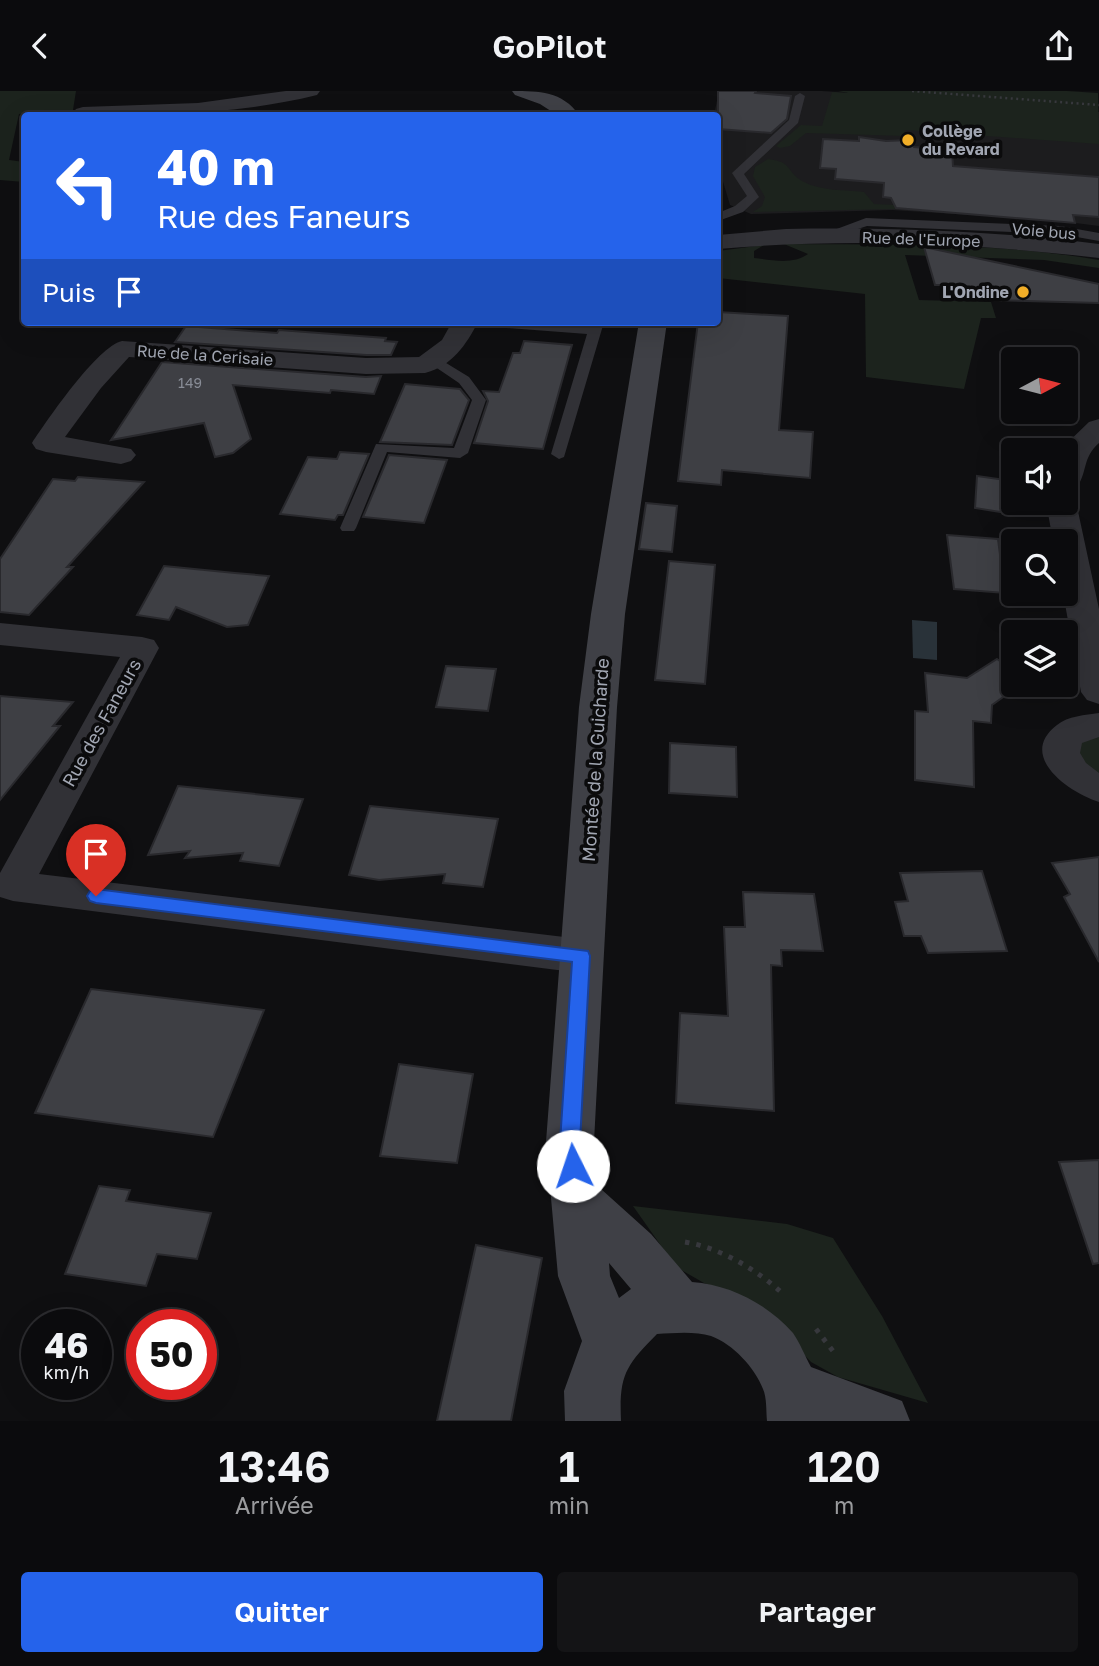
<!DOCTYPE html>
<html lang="fr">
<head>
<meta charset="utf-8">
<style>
  body { margin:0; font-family:"Golos Text",sans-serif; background:#141416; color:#f1f3f6; height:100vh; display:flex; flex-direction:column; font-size:26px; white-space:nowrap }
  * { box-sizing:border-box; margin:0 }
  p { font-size:23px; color:#9a9b9d }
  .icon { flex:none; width:38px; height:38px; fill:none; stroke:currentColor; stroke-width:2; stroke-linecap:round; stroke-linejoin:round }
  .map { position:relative; height:1330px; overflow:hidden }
  .side { display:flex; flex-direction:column; background:#0b0b0d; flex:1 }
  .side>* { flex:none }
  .top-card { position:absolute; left:21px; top:21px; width:700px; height:214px; border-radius:7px; box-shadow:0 7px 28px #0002,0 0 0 2px #2b2b2e; background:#2563eb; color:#fff; overflow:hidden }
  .needle { width:46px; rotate:83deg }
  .controls { position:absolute; left:1001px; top:256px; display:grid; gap:14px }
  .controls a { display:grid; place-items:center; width:77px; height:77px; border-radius:7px; background:#0b0b0d; box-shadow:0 7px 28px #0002,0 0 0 2px #2b2b2e; font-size:35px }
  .speed { position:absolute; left:21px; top:1218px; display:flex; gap:14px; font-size:35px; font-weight:700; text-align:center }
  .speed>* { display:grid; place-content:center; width:91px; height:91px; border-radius:50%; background:#0b0b0d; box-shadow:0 7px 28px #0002,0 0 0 2px #2b2b2e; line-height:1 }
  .speed small { font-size:18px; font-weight:400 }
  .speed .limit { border:10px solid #d22; background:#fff; color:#111 }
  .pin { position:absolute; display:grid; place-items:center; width:60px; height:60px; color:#fff; margin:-72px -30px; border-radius:50% 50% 50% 0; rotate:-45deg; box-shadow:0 0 7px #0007 }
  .pin .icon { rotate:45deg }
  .me { position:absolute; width:77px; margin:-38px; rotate:356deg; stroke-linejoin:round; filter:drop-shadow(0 0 5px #0008) }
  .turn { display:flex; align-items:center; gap:24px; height:147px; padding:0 21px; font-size:32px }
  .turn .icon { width:91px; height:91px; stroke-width:2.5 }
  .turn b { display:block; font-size:49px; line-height:60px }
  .then { display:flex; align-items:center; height:66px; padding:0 21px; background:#0003; gap:14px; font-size:26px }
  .eta { display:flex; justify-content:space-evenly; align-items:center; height:119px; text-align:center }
  .eta b { font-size:42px; font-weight:600; line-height:49px }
  .primary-button { display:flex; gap:14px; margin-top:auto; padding:14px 21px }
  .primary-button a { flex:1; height:80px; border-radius:7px; background:#2563eb; color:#fff; font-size:28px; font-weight:600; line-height:80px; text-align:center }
  .primary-button a+a { background:#141416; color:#f1f3f6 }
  header { display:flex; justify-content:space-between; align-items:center; height:91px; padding:0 21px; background:#0b0b0d; font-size:32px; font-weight:600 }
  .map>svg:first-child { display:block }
  .built { fill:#1c1c1e }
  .green { fill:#1c231d }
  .water { fill:#293239 }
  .building { fill:#3e3f44; stroke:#29292d; stroke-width:2 }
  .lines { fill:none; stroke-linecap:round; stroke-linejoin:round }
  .path-far1 { stroke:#37383d; stroke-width:2.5; stroke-dasharray:2 3.5; stroke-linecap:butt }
  .path { stroke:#37383d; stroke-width:5; stroke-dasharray:4.5 7; stroke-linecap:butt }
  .service { fill:#313136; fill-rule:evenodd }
  .minor { fill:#313136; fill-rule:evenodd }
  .secondary { fill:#3f4046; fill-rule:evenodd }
  .route { fill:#2563eb; stroke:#184099; stroke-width:2 }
  .poi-dot { fill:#f1ae28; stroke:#0b0b0c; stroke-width:2.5 }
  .labels { text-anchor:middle; stroke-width:7; stroke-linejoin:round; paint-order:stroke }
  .number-label { font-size:14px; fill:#888c96 }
  .far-poi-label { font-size:16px; font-weight:bold; fill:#a1a6b2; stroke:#0b0b0c; text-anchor:start }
  .far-street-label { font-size:16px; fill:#a1a6b2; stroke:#0b0b0c }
  .street-label { font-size:18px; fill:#a1a6b2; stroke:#0b0b0c }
</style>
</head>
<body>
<header><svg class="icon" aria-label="back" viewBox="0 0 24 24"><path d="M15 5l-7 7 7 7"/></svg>GoPilot<svg class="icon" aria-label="share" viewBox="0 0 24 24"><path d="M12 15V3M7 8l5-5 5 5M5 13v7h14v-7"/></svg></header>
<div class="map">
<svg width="1099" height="1330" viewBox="0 0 1099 1330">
  <rect width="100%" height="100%" fill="#0f0f11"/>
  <path class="built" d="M719,0h103l277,21v114l-47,-6 -160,-10 -141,4 -21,-9 -12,-40v-50h-4z"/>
  <g class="green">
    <path d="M0,0h76l-3,19 -54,4 -10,46 15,2v20l-24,-2z"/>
    <path d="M838,0h229l31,2 1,51 -194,-14 -1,6 -98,-3 -16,13 -10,2 -4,-2 25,-21 21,1 10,-34 16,1z"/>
    <path d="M768,68c26,3 18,14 36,23 17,9 41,8 60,10l10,12 22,1 -1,4 -142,3 9,-6 3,-9 -12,-21 2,-9z"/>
    <path d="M784,153c105,1 211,-2 315,16v8l-55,-8 -139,-5 14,45 72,2 5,16h-15l-17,71 -98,-12 -1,-83 -147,-16v-27l46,-6 -10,6v7c18,2 39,7 54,-4z"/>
    <path d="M1095,646h4v39l-22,-20 3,-13z"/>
    <path d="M633,1115l154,18 46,14 49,78 46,87 -90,-26 -27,-15 -23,-24 -54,-44 -30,-11 -28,-16z"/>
  </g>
  <path class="water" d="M912,529l25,2v38l-24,-2z"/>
  <g class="building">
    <path d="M718,0h38l-1,2 36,3 -4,23 -16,14 -53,-4z"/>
    <path d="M859,46l27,4 23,-1 5,7 38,3 1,16 146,11v40l-26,-2 2,8 -179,-15 -5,-10 -8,-1 1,-14 -49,-4 1,-10 -16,-1 3,-29 36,2z"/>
    <path d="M924,156l175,37v19l-150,-4 -4,-14h-10z"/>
    <path d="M718,221l70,4 -9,114 34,2 -3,46 -88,-8 -1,15 -43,-4 20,-159h20z"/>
    <path d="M186,235l91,7 2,-3 107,8 -1,3 12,1 -6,13h-25l-191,-13z"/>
    <path d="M524,250l48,4 -29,104 -69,-6 14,-42 -5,-10 16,1 14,-39h7z"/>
    <path d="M162,271l204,15 15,-1 -7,18 -43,-4 -1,3 -97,-8 18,54 -18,14 -18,4 -11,-34 -93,17z"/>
    <path d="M405,293l55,5 9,11 -17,45 -72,-3z"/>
    <path d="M340,361l29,2 -26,61h-5l-3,5 -55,-6 28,-57 29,2z"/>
    <path d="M389,364l58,5 -23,63 -61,-6z"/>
    <path d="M977,385l36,5v33l-38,-6z"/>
    <path d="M78,386l66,5 -77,85h6l-44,48 -29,-3v-53l53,-80 22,2z"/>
    <path d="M646,412l31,3 -5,46 -33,-3z"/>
    <path d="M947,444l51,4 7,54 -51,-4z"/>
    <path d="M669,470l46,4 -10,119 -50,-4z"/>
    <path d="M164,475l71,7 34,3 -21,49 -21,2 -51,-20 -7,13 -32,-5z"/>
    <path d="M997,568l16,11v20l-21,15 -1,18 -18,-2 1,66 -59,-7v-69l13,1 -3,-39 42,5z"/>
    <path d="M446,575l50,3 -8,42 -52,-4z"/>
    <path d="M0,605l73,6 -20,24h7l-60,74z"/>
    <path d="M670,652l66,4 1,50 -68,-4z"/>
    <path d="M178,695l125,13 -24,67 -39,-5 3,-8 -58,5 5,-7 -42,4z"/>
    <path d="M370,715l128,13 -15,68 -40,-4 2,-9 -66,6 -30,-5z"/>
    <path d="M1099,766v105l-35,-65 6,-3 -18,-31z"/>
    <path d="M982,780l25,80 -79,2 -7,-17h-17l-9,-34 13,-1 -8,-28z"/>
    <path d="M743,801l71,2 9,57 -42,-1 1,16 -11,-1 3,146 -98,-8 4,-90 48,3 -4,-89h21z"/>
    <path d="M91,898l173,21 -51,127 -178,-24z"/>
    <path d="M399,973l74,10 -16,89 -77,-7z"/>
    <path d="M1099,1069v103l-6,1 -34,-102z"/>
    <path d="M99,1095l31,4 -4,11 85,12 -14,46 -40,-5 -11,32 -81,-12z"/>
    <path d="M476,1154l66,13 -31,163h-74z"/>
  </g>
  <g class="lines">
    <path class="path-far1" d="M912,0l187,14"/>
    <g class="path">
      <path d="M685,1151c35,6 69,26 96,50"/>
      <path d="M816,1238l20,26"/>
    </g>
    <g class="service">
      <path d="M800,2l5,3 -7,27 -54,51 15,23 -16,15 -25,9v-8l17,-7 12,-10 -15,-23 57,-53 6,-24z"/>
      <path d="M866,127l194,8 39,7v8l-39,-7 -193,-8 -43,14 -6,-4z"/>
      <path d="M474,231l115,4 1,-4h14l-40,135 -5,2 -8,-5 36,-120 -106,-8z"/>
      <path d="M433,264l36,22 17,23 -18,53 -8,5 -73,-6 -31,76 -2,3h-12l-2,-3 36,-84 78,4 18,-48 -13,-17 -31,-21 -2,-3z"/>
    </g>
    <g class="minor">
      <path d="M286,0h34l-3,4c-81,20 -160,20 -243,20l-1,-2 3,-4 7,-2 115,-4z"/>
      <path d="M786,138c104,-2 210,2 313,15v14c-125,-15 -256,-20 -381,-9v-14z"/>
      <path d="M452,231h26c-12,23 -26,44 -53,51l-59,1 -237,-17 -28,31 -36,49 66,12 5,6 -5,6 -10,3 -75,-12 -10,-3 -4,-6c16,-24 65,-96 90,-102l244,17 53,-1 23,-17z"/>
      <path d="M1099,328v24c-17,15 -11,28 -22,44l-11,3v-40h-6l29,-28z"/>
      <path d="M1066,403l6,2 4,6 23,107v95l-12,-4 -6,-8 -18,-99h3v-52h-13l-7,-39h20z"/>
      <path d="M0,532l142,14 12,3 5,8 -120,226 542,65 15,5 6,12 -6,12 -15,5 -568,-72 -13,-4v-24l120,-216 -120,-12z"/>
      <path d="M1099,622v24l-17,6 -2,10 6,10 13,10v29c-29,-9 -83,-46 -42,-77 11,-9 28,-10 42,-12z"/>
    </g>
    <g class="secondary">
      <path d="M512,0c27,0 50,0 67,24h-22l-17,-11 -25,-9z"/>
      <path d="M639,231h28l-42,292 -8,93 -23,435 7,47 50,45 41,48c39,3 75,22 101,51 7,10 12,23 18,34l91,34 8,20h-143c-1,-10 0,-23 -4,-32 -8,-21 -30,-45 -52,-53 -16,-5 -37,-3 -54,-2 -32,32 -38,42 -36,87h-56l-1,-30 18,-50 -24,-65 -12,-134 33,-435 12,-93zM609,1172l22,26 -12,9 -9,-22z"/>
    </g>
  </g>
  <path class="route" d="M96,798l492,62 2,5 -10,186 3,24 -3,7 -7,2 -7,-2 -6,-31 12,-180 -476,-59 -6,-2 -3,-5 3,-5z"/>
  <g class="poi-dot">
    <circle cx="908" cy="49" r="7"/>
    <circle cx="1023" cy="201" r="7"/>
  </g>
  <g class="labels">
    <g class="number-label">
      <text x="190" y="297">149</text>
    </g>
    <g class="far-poi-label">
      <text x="922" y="46">Collège<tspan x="922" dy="18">du Revard</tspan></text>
      <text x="1009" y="207" text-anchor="end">L'Ondine</text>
    </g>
    <g class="far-street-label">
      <text transform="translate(1044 140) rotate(5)" y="6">Voie bus</text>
      <text transform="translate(921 148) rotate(2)" y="6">Rue de l'Europe</text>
      <text transform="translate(205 264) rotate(4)" y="6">Rue de la Cerisaie</text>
    </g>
    <g class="street-label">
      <text transform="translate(102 632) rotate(-61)" y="6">Rue des Faneurs</text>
      <text transform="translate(596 669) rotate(-86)" y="6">Montée de la Guicharde</text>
    </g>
  </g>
</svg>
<div class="controls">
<a><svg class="needle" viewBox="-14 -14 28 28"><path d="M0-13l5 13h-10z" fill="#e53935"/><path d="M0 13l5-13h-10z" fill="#9a9b9d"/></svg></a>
<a><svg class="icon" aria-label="sound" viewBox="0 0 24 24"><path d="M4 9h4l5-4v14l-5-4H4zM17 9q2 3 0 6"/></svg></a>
<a><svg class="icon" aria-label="search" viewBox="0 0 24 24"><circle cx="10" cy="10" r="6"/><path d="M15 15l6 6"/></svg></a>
<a><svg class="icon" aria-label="layers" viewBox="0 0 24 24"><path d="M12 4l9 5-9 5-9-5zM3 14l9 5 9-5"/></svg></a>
</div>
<div class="speed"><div>46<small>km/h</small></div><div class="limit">50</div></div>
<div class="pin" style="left:96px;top:805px;background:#d93025"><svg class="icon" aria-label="arrive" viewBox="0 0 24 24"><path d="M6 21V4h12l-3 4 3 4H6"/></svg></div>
<svg class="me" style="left:573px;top:1075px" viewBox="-20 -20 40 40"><circle r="19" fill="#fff"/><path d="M0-13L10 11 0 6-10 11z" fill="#2563eb"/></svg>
<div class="top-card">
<div class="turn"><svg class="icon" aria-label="left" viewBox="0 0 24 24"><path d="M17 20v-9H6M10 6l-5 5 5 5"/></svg><div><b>40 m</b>Rue des Faneurs</div></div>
<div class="then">Puis<svg class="icon" aria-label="arrive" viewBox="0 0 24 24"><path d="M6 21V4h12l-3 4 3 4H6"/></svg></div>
</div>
</div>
<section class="side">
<div class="eta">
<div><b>13:46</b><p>Arrivée</p></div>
<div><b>1</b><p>min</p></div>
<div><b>120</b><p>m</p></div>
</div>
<div class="primary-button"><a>Quitter</a><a>Partager</a></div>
</section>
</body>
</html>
